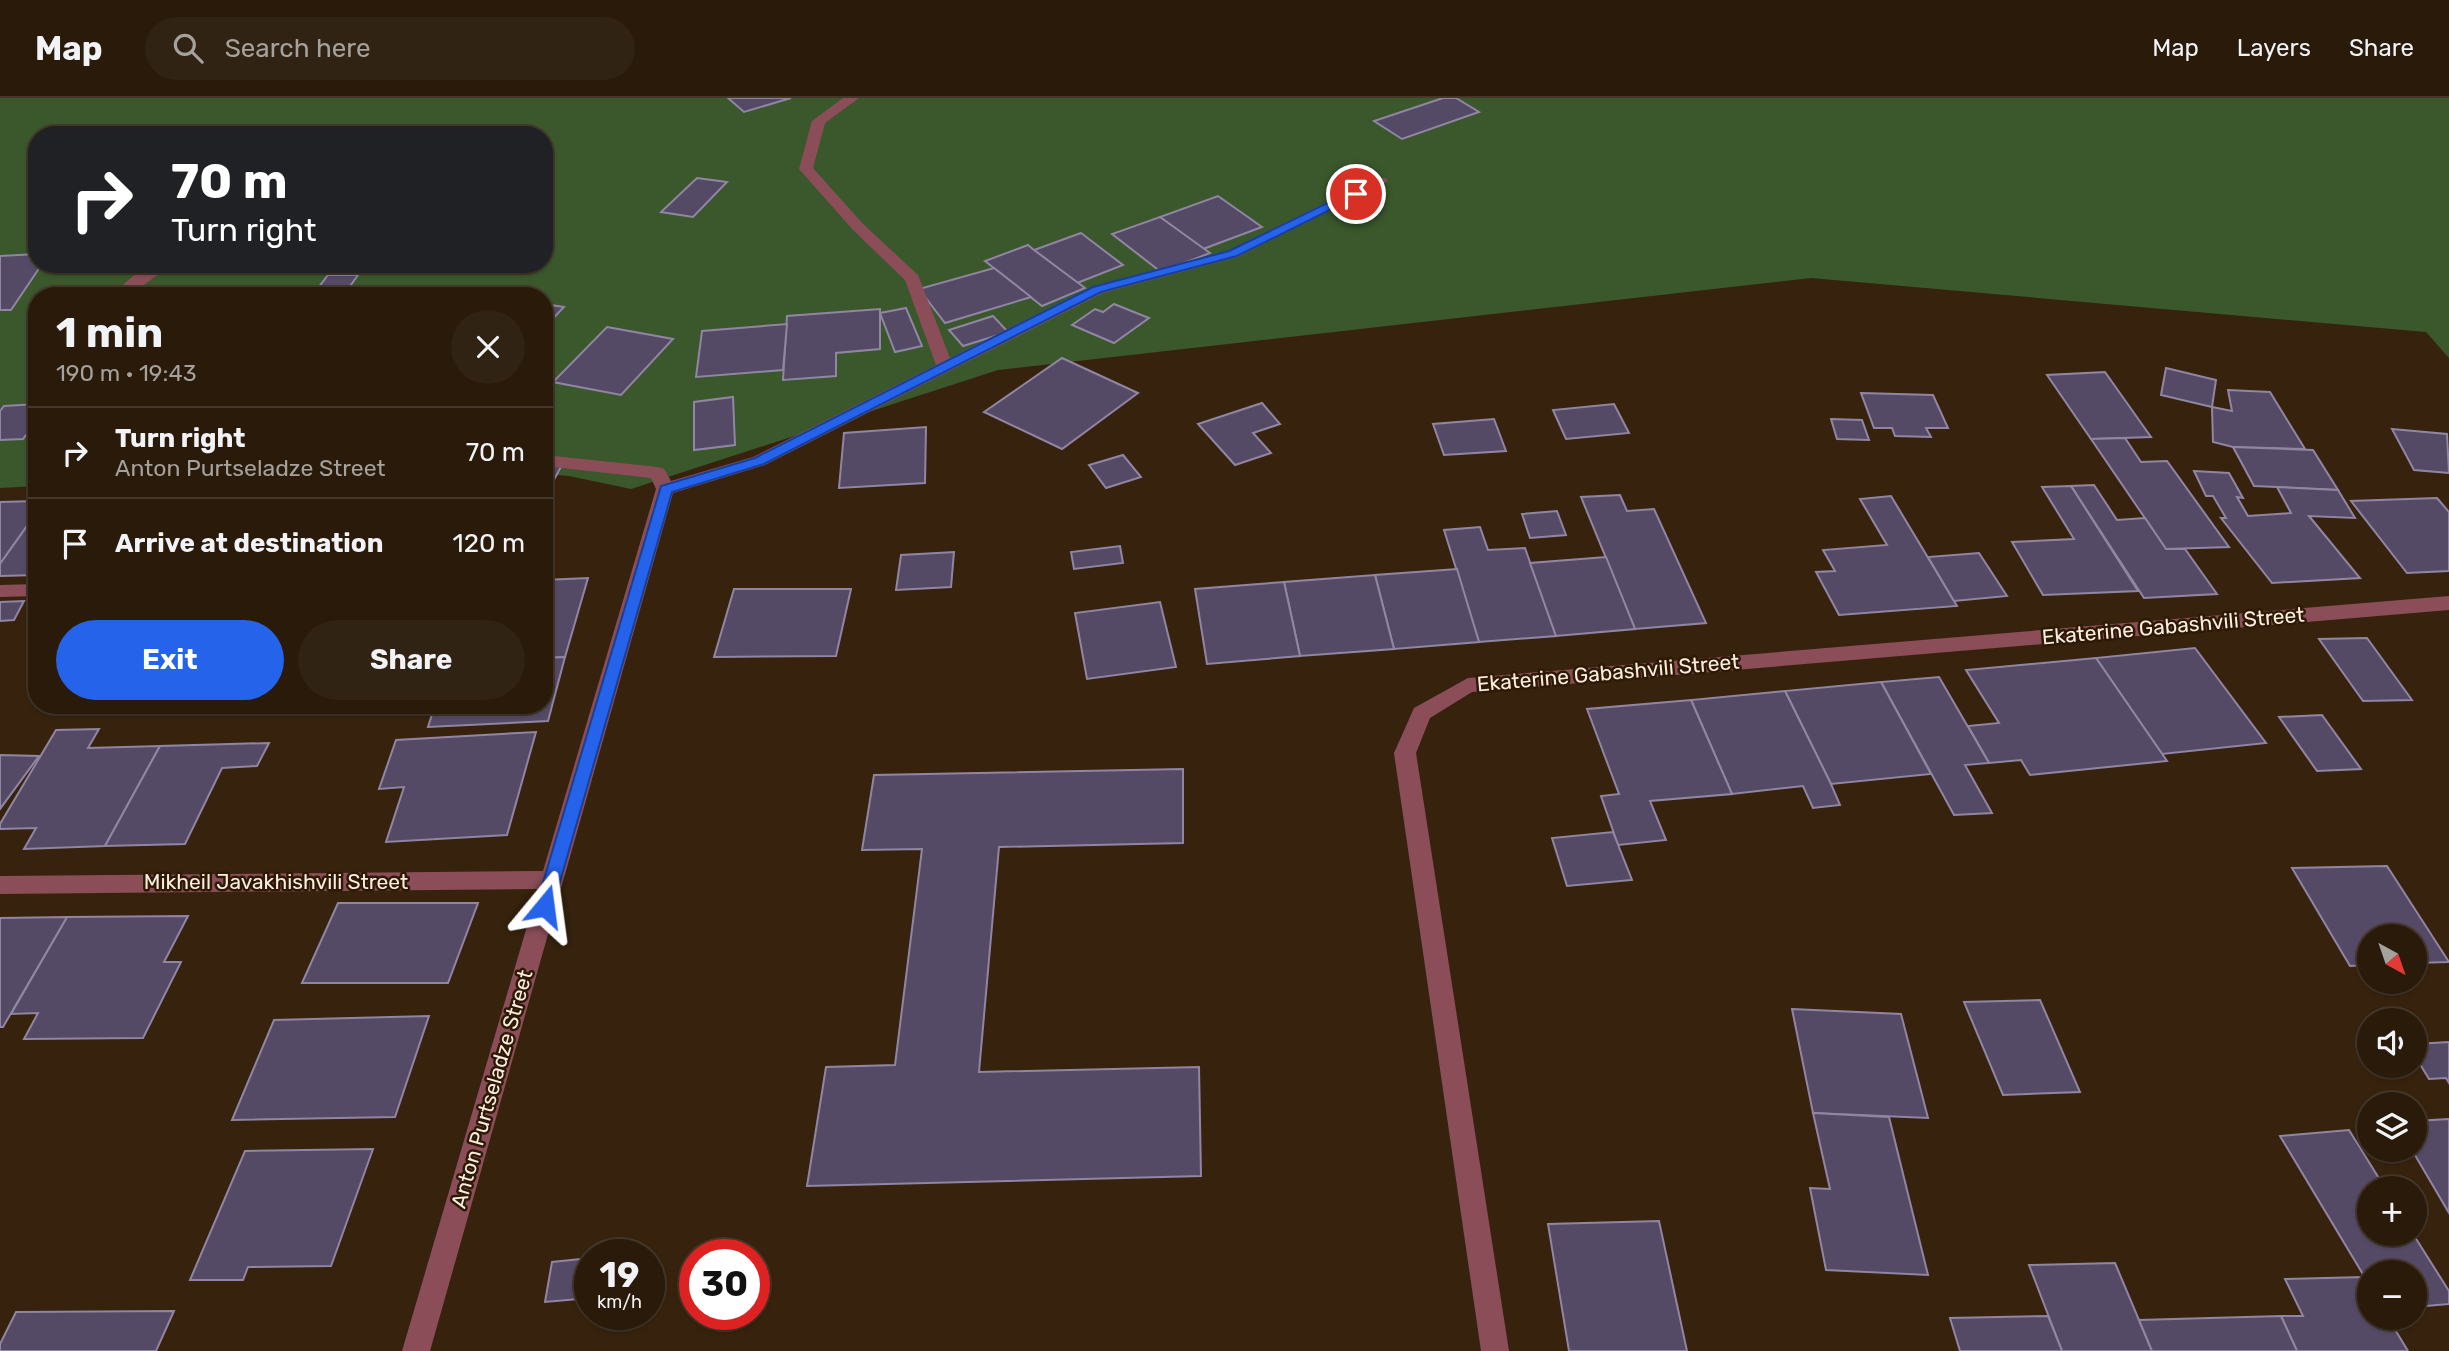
<!DOCTYPE html>
<html lang="en">
<head>
<meta charset="utf-8">
<style>
  body { margin:0; font-family:Rubik,sans-serif; background:#312313; color:#f1f3f6; height:100vh; display:flex; flex-direction:column; font-size:26px; white-space:nowrap }
  * { box-sizing:border-box; margin:0 }
  p { font-size:23px; color:#a5a19c }
  .icon { flex:none; width:38px; height:38px; fill:none; stroke:currentColor; stroke-width:2; stroke-linecap:round; stroke-linejoin:round }
  .map { position:relative; flex:1; overflow:hidden }
  .details { position:absolute; left:28px; top:189px; width:525px; height:427px; display:flex; flex-direction:column; background:#291a0a; border-radius:28px; box-shadow:0 2px 5px #0004,0 0 0 2px #45382b }
  .details>* { flex:none }
  .guide { position:absolute; left:28px; top:28px; width:525px; height:147px; border-radius:28px; box-shadow:0 2px 5px #0004,0 0 0 2px #45382b; background:#202124; color:#fff; overflow:hidden }
  .needle { width:46px; rotate:140deg }
  .controls { position:absolute; left:2357px; top:826px; display:grid; gap:14px }
  .controls a { display:grid; place-items:center; width:70px; height:70px; border-radius:50%; background:#291a0a; box-shadow:0 2px 5px #0004,0 0 0 2px #45382b; font-size:35px }
  .speed { position:absolute; left:574px; top:1141px; display:flex; gap:14px; font-size:35px; font-weight:700; text-align:center }
  .speed>* { display:grid; place-content:center; width:91px; height:91px; border-radius:50%; background:#291a0a; box-shadow:0 2px 5px #0004,0 0 0 2px #45382b; line-height:1 }
  .speed small { font-size:18px; font-weight:400 }
  .speed .limit { border:10px solid #d22; background:#fff; color:#111 }
  .pin { position:absolute; display:grid; place-items:center; width:60px; height:60px; color:#fff; margin:-30px; border:4px solid #fff; border-radius:50%; box-shadow:0 2px 7px #0007 }
  .me { position:absolute; width:77px; margin:-38px; rotate:16deg; stroke-linejoin:round; filter:drop-shadow(0 0 5px #0008) }
  .turn { display:flex; align-items:center; gap:24px; height:147px; padding:0 28px; font-size:32px }
  .turn .icon { width:91px; height:91px; stroke-width:2.5 }
  .turn b { display:block; font-size:49px; line-height:60px }
  .round { display:grid; place-items:center; flex:none; width:74px; height:74px; border-radius:37px; background:#312313 }
  .head { display:flex; align-items:center; justify-content:space-between; height:119px; padding:0 28px }
  h1 { font-size:42px; font-weight:700; line-height:52px }
  .button { display:flex; gap:14px; margin-top:auto; padding:14px 28px }
  .button a { flex:1; height:80px; border-radius:42px; background:#2563eb; color:#fff; font-size:28px; font-weight:700; line-height:80px; text-align:center }
  .button a+a { background:#312313; color:#f1f3f6 }
  ul { padding:0; list-style:none }
  li { display:flex; align-items:center; gap:21px; height:91px; padding:0 28px; border-top:2px solid #45382b }
  li div { flex:1 }
  li b { display:block; font-size:26px }
  li em { font-style:normal }
  header { display:flex; align-items:center; gap:42px; box-sizing:border-box; height:98px; padding:0 35px; background:#291a0a; border-bottom:2px solid #45382b }
  header strong { font-size:33px }
  nav { display:flex; gap:38px; margin-inline-start:auto; font-size:24px }
  .search { width:490px; height:63px; background:#312313; display:flex; align-items:center; gap:18px; box-sizing:border-box; padding:0 24px; border-radius:38px; color:#a5a19c; font-size:26px }
  .map>svg:first-child { display:block }
  .green { fill:#3a582c; fill-rule:evenodd }
  .building { fill:#554a65; stroke:#9085a3; stroke-width:2 }
  .lines { fill:none; stroke-linecap:round; stroke-linejoin:round }
  .minor { fill:#8b4e59; fill-rule:evenodd }
  .route { fill:#2563eb; stroke:#184099; stroke-width:2 }
  .labels { text-anchor:middle; stroke-width:5; stroke-linejoin:round; paint-order:stroke }
  .street-label { font-size:21px; fill:#fbede0; stroke:#2d1904 }
</style>
</head>
<body>
<header>
<strong>Map</strong>
<div class="search"><svg class="icon" aria-label="search" viewBox="0 0 24 24"><circle cx="10" cy="10" r="6"/><path d="M15 15l6 6"/></svg>Search here</div>
<nav><a>Map</a><a>Layers</a><a>Share</a></nav>
</header>
<div class="map">
<svg width="2449" height="1253" viewBox="0 0 2449 1253">
  <rect width="100%" height="100%" fill="#37230d"/>
  <path class="green" d="M0,0h2449v260l-23,-26 -615,-54 -813,92 -367,119 -62,-13 -25,-2v-178h-507v190l-37,2zM37,37h507v129h-507z"/>
  <g class="building">
    <path d="M728,0h63l-47,14z"/>
    <path d="M1443,0h13l23,14 -77,27 -28,-18z"/>
    <path d="M697,80l30,4 -34,35 -32,-5z"/>
    <path d="M1218,98l44,31 -59,22 -43,-32z"/>
    <path d="M1160,119l50,36 -49,19 -49,-38z"/>
    <path d="M1081,135l42,32 -46,18 -43,-33z"/>
    <path d="M1028,147l6,5 51,38 -43,18 -57,-45z"/>
    <path d="M37,156v10h5l-31,46h-11v-54z"/>
    <path d="M994,170l37,29 -86,26 -26,-34z"/>
    <path d="M328,177h30l-15,21h-31z"/>
    <path d="M544,206l20,3 -20,21z"/>
    <path d="M1114,206l35,14 -35,25 -42,-18 23,-16 8,3z"/>
    <path d="M906,210l16,38 -27,6 -15,-39z"/>
    <path d="M880,211v40l-44,4v23l-53,4 4,-64z"/>
    <path d="M993,218l15,16 -45,14 -14,-16z"/>
    <path d="M787,226l-4,46 -87,7 6,-46z"/>
    <path d="M607,229l66,12 -52,56 -68,-13z"/>
    <path d="M1062,260l76,35 -76,56 -78,-37z"/>
    <path d="M2166,270l50,12 -4,27 -51,-12z"/>
    <path d="M2105,274l46,65 -60,2 -44,-64z"/>
    <path d="M2228,292l42,2 35,57 -72,-2 -20,-5 -1,-35 20,4z"/>
    <path d="M1861,295l72,2 15,33h-22l5,9 -36,-1 -3,-8h-18z"/>
    <path d="M733,299l2,48 -41,5v-48z"/>
    <path d="M1262,305l18,21 -27,9 18,20 -36,12 -37,-41z"/>
    <path d="M37,306v16l-14,19 -23,1v-29l4,-5z"/>
    <path d="M1614,306l15,29 -63,6 -13,-29z"/>
    <path d="M1494,321l12,32 -62,4 -11,-31z"/>
    <path d="M1831,321l31,1 7,20 -32,-1z"/>
    <path d="M926,329l-1,56 -86,5 5,-55z"/>
    <path d="M2392,331l55,5 2,39 -35,-3z"/>
    <path d="M2125,340l16,24 26,-1 62,86 -63,2 -75,-110z"/>
    <path d="M2233,349l80,3 25,40 -84,-4z"/>
    <path d="M1123,357l18,22 -35,11 -17,-23z"/>
    <path d="M544,366l18,1 -18,33z"/>
    <path d="M2194,373l35,2 14,25 -6,-1 11,19 43,-3 -14,-26 61,3 17,28 -46,-2 51,62 -88,5 -51,-65h5l-13,-22h-7z"/>
    <path d="M2094,387l23,35 28,-2 21,31h19l32,45 -73,4 -73,-112z"/>
    <path d="M2071,388l67,105 -95,4 -31,-53 62,-3 -32,-52z"/>
    <path d="M1620,397l7,16 27,-2 52,114 -71,6 -54,-132z"/>
    <path d="M1891,398l66,110 -118,9 -23,-43 19,-1 -12,-21 64,-5 -27,-46z"/>
    <path d="M2437,400l12,14v59l-42,2 -56,-72z"/>
    <path d="M37,403v11l-37,52v-62z"/>
    <path d="M1557,413l9,24 -36,3 -8,-24z"/>
    <path d="M37,414v63l-37,1v-12z"/>
    <path d="M1480,429l8,23 37,-2 31,88 -77,6 -35,-112z"/>
    <path d="M1120,448l3,17 -49,6 -3,-17z"/>
    <path d="M954,454l-3,35 -55,3 5,-35z"/>
    <path d="M1979,455l28,43 -53,5 -26,-44z"/>
    <path d="M1606,459l29,72 -79,7 -26,-73z"/>
    <path d="M1457,471l22,73 -85,7 -19,-74z"/>
    <path d="M1375,477l19,74 -94,7 -16,-74z"/>
    <path d="M588,480l-23,79 -21,1v-78z"/>
    <path d="M1284,484l16,74 -93,8 -12,-75z"/>
    <path d="M734,491h117l-15,67 -122,1z"/>
    <path d="M24,503l-10,19 -14,1v-19z"/>
    <path d="M1160,504l16,65 -89,12 -12,-66z"/>
    <path d="M2367,540l45,62 -49,1 -44,-62z"/>
    <path d="M2195,550l71,95 -104,11 -66,-96z"/>
    <path d="M565,559l-17,64 -120,6 7,-22h109v-47z"/>
    <path d="M2096,560l71,103 -137,14 -9,-15 -32,3 -21,-37 31,-3 -33,-53z"/>
    <path d="M1939,579l50,86 -24,2 27,48 -38,2 -73,-133z"/>
    <path d="M1881,584l50,92 -100,10 -46,-93z"/>
    <path d="M1785,593l46,93 9,21 -27,3 -10,-22 -71,8 -41,-94z"/>
    <path d="M1691,602l41,94 -82,7 16,39 -48,5 -17,-49 18,-2 -32,-85z"/>
    <path d="M2322,617l39,54 -44,2 -38,-54z"/>
    <path d="M99,631l-11,19 72,-2 -55,100 -81,3 12,-21 -36,1v-5l56,-94z"/>
    <path d="M536,634l-29,103 -121,7 18,-55 -25,2 17,-49z"/>
    <path d="M269,645l-12,23 -35,2 -37,76 -80,2 55,-100z"/>
    <path d="M0,657l39,1 -39,53z"/>
    <path d="M1183,671v74l-184,4 -20,225 220,-5 2,109 -394,10 19,-119 69,-2 27,-216 -60,1 12,-75z"/>
    <path d="M1613,734l19,48 -65,6 -15,-48z"/>
    <path d="M2387,768l62,96 -34,1v-27h-45v29l-20,1 -58,-98z"/>
    <path d="M338,805h140l-30,80h-146z"/>
    <path d="M188,818l-24,46h17l-38,76 -119,1 14,-26 -27,1 56,-97z"/>
    <path d="M67,819l-64,110h-3v-109z"/>
    <path d="M2040,902l40,92 -77,3 -39,-93z"/>
    <path d="M1792,911l109,5 27,104 -115,-5z"/>
    <path d="M429,918l-34,101 -163,3 42,-100z"/>
    <path d="M2449,944v41l-3,-5 -17,1 -14,-23v-12z"/>
    <path d="M1813,1015l76,4 39,158 -102,-5 -16,-82 20,1z"/>
    <path d="M2449,1021v94l-37,-63h3v-29z"/>
    <path d="M2349,1032l36,58h-15v46h43l36,57v13l-34,3v-35h-45v14l-90,-150z"/>
    <path d="M373,1051l-42,117 -83,1 -5,13h-53l55,-129z"/>
    <path d="M1659,1123l28,130h-118l-21,-127z"/>
    <path d="M590,1160v40l-45,4 7,-40z"/>
    <path d="M2115,1165l37,88h-90l-33,-86z"/>
    <path d="M2364,1179l6,9v32h18l20,33h-111l-16,-35h22l-18,-37z"/>
    <path d="M174,1213l-18,40h-156v-7l16,-32z"/>
    <path d="M2048,1218l14,35h-102l-10,-33z"/>
    <path d="M2281,1218l16,35h-145l-13,-31z"/>
  </g>
  <g class="lines">
    <g class="minor">
      <path d="M843,0h16l-34,25 -12,45 50,56 55,51 32,83 141,-71 137,-36 148,-73h10l2,3 -150,76 -135,36 -338,172 -92,28 -243,858h-28l136,-462 -538,5v-18l543,-5 113,-382 -5,-11 -107,-12v-11l114,12 6,2 7,12 82,-24 183,-92 -31,-85 -52,-50 -54,-61 13,-48z"/>
      <path d="M152,166h21l-45,32h-18l29,-25z"/>
      <path d="M37,486v12l-37,1v-12z"/>
      <path d="M2449,498v14l-977,82 -42,26 -14,35 93,598h-28l-87,-598 20,-45 54,-30z"/>
    </g>
  </g>
  <path class="route" d="M1352,93l10,3 -125,62 -136,36 -337,172 -92,28 -119,414 -8,7 -7,-2 -2,-5 125,-420 94,-28 338,-171 136,-36z"/>
  <g class="labels">
    <g class="street-label">
      <text transform="translate(2173 528) rotate(-5)" y="7">Ekaterine Gabashvili Street</text>
      <text transform="translate(1608 575) rotate(-5)" y="7">Ekaterine Gabashvili Street</text>
      <text x="276" y="791">Mikheil Javakhishvili Street</text>
      <text transform="translate(492 991) rotate(-74)" y="7">Anton Purtseladze Street</text>
    </g>
  </g>
</svg>
<div class="controls">
<a><svg class="needle" viewBox="-14 -14 28 28"><path d="M0-13l5 13h-10z" fill="#e53935"/><path d="M0 13l5-13h-10z" fill="#a5a19c"/></svg></a>
<a><svg class="icon" aria-label="sound" viewBox="0 0 24 24"><path d="M4 9h4l5-4v14l-5-4H4zM17 9q2 3 0 6"/></svg></a>
<a><svg class="icon" aria-label="layers" viewBox="0 0 24 24"><path d="M12 4l9 5-9 5-9-5zM3 14l9 5 9-5"/></svg></a>
<a>+</a>
<a>−</a>
</div>
<div class="speed"><div>19<small>km/h</small></div><div class="limit">30</div></div>
<div class="pin" style="left:1356px;top:96px;background:#d93025"><svg class="icon" aria-label="arrive" viewBox="0 0 24 24"><path d="M6 21V4h12l-3 4 3 4H6"/></svg></div>
<svg class="me" style="left:545px;top:808px" viewBox="-20 -20 40 40"><path d="M0-17L14 15 0 8-14 15z" fill="#2563eb" stroke="#fff" stroke-width="4"/></svg>
<div class="guide">
<div class="turn"><svg class="icon" aria-label="right" viewBox="0 0 24 24"><path d="M7 20v-9h11M14 6l5 5-5 5"/></svg><div><b>70 m</b>Turn right</div></div>
</div>
<section class="details">
<div class="head"><div><h1>1 min</h1><p>190 m · 19:43</p></div><a class="round"><svg class="icon" aria-label="close" viewBox="0 0 24 24"><path d="M6 6l12 12M18 6L6 18"/></svg></a></div>
<ul>
<li><svg class="icon" aria-label="right" viewBox="0 0 24 24"><path d="M7 20v-9h11M14 6l5 5-5 5"/></svg><div><b>Turn right</b><p>Anton Purtseladze Street</p></div><em>70 m</em></li>
<li><svg class="icon" aria-label="arrive" viewBox="0 0 24 24"><path d="M6 21V4h12l-3 4 3 4H6"/></svg><div><b>Arrive at destination</b></div><em>120 m</em></li>
</ul>
<div class="button"><a>Exit</a><a>Share</a></div>
</section>
</div>
</body>
</html>
